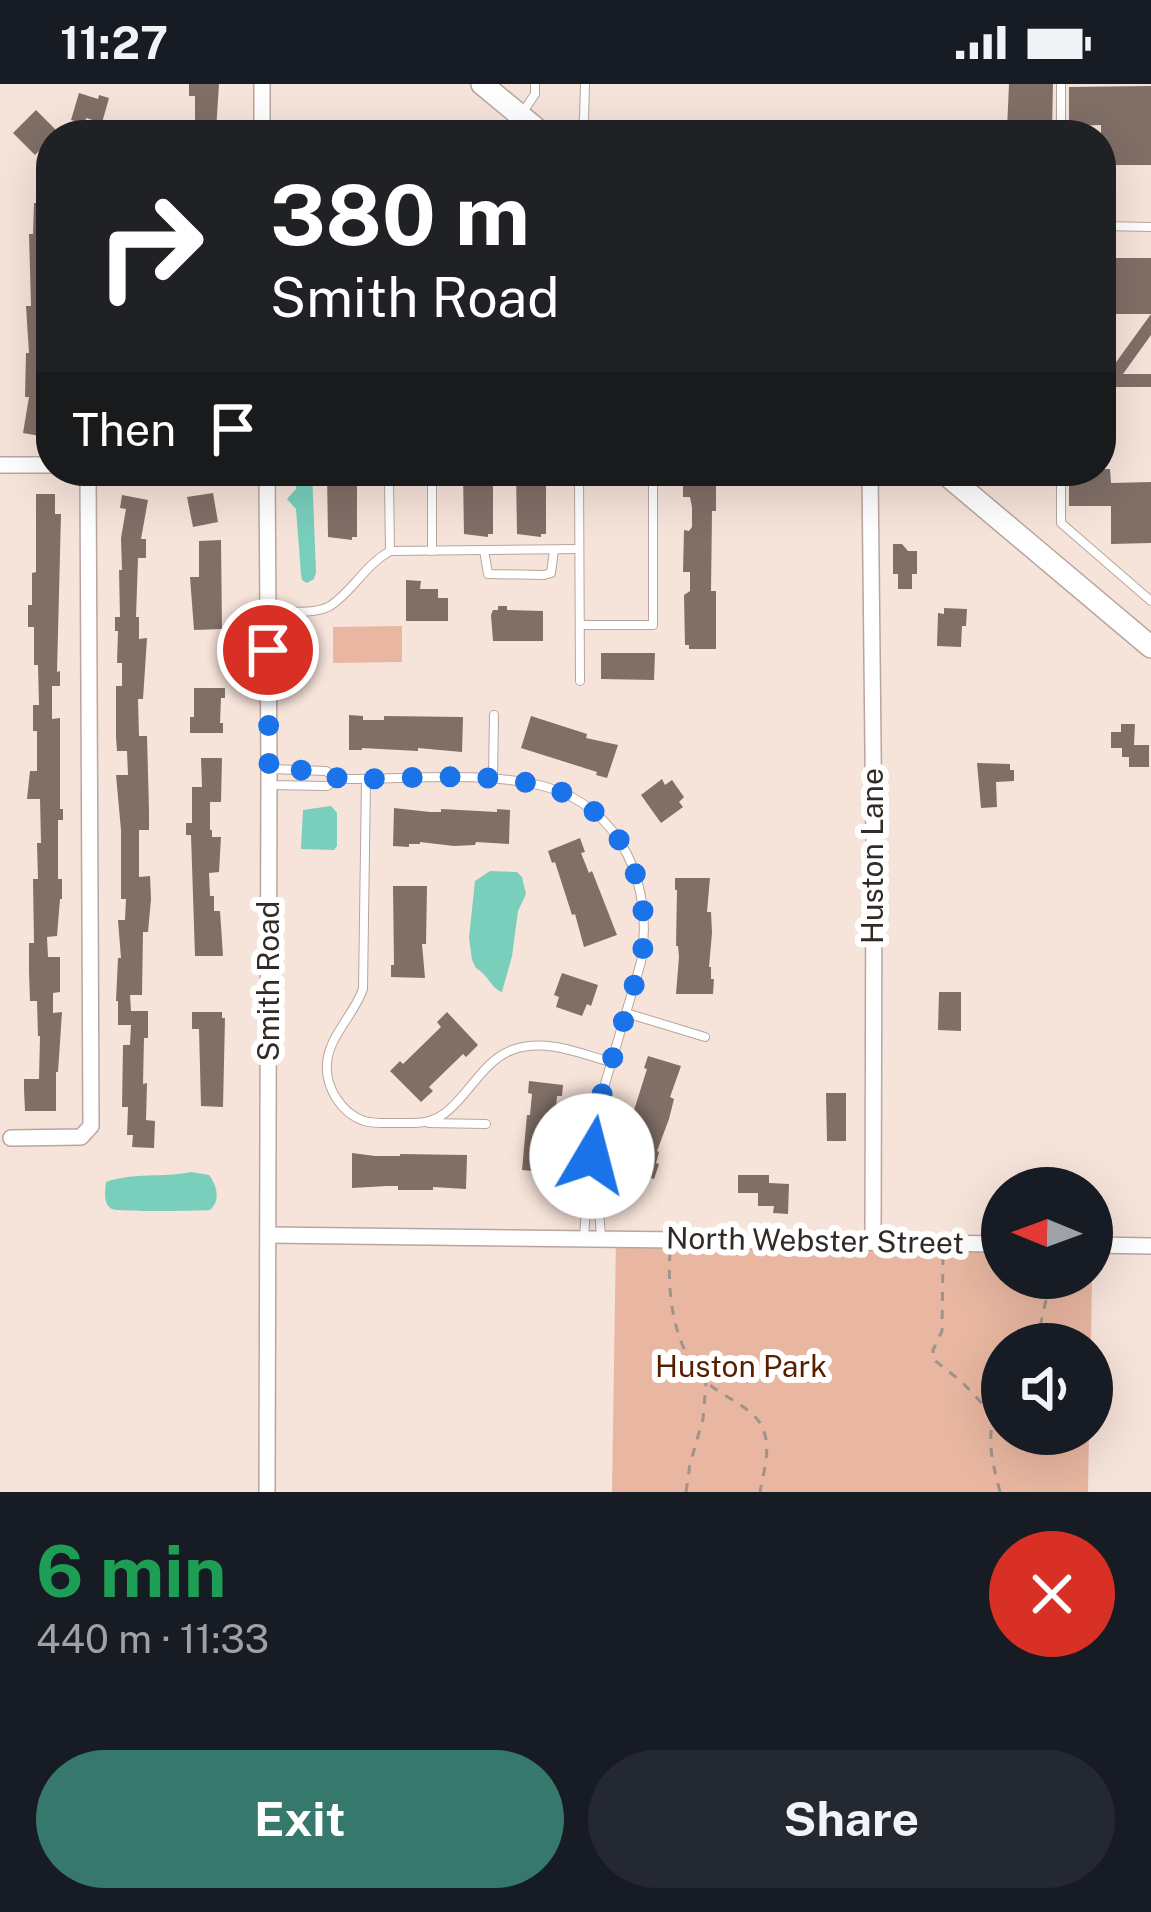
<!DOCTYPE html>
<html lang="en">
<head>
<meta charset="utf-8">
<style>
  body { margin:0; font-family:"Public Sans",sans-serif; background:#242831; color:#f1f3f6; height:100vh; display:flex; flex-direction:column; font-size:45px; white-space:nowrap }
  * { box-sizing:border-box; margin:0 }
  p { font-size:39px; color:#9ea1a6 }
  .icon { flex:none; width:66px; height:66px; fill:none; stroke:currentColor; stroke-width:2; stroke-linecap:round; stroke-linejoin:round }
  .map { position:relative; height:1408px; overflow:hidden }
  .drawer { display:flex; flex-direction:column; background:#171b24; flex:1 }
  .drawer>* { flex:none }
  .top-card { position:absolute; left:36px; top:36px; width:1080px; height:366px; border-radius:48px; box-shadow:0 12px 48px #0002; background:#202124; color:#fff; overflow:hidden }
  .needle { width:78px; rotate:271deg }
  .controls { position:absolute; left:981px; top:1083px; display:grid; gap:24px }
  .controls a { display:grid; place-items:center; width:132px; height:132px; border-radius:50%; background:#171b24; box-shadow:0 12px 48px #0002; font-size:60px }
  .pin { position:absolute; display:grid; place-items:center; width:102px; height:102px; color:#fff; margin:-51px; border:6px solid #fff; border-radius:50%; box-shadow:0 3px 12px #0007 }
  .me { position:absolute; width:132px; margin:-66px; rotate:8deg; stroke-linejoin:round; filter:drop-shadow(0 0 9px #0008) }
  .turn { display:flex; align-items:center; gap:42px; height:252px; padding:0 36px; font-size:54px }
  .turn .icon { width:156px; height:156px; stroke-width:2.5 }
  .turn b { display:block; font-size:84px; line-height:102px }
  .then { display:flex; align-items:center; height:114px; padding:0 36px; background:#0003; gap:24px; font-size:45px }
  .round { display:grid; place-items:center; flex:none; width:126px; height:126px; border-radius:63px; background:#242831 }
  .overview { display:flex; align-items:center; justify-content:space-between; height:204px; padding:0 36px }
  h1 { font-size:72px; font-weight:700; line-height:90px; color:#1e9e55 }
  .button { display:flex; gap:24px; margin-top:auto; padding:24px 36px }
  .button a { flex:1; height:138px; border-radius:72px; background:#36796c; color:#fff; font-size:48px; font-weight:700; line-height:138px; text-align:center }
  .button a+a { background:#242831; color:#f1f3f6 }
  .status { display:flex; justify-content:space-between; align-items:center; height:84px; padding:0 60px; background:#171b24; direction:ltr }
  .status svg { height:33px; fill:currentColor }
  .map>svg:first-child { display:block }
  .green { fill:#e9b7a1 }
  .water { fill:#79cebc }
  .building { fill:#806f67 }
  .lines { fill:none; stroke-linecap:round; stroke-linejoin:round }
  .service-casing { stroke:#b8a69e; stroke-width:10 }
  .minor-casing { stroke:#b8a69e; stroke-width:18 }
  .secondary-casing { stroke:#b8a69e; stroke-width:24 }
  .path { stroke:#a0938c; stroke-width:3; stroke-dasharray:9 9; stroke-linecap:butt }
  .service { stroke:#fff; stroke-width:8 }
  .minor { stroke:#fff; stroke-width:15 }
  .secondary { stroke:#fff; stroke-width:21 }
  .route { stroke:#1a73e8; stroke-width:21; stroke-dasharray:0 37.8 }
  .labels { text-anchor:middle; stroke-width:12; stroke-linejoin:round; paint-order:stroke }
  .street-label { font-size:30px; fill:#312a26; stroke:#fff }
  .park-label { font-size:30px; fill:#581e00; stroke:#fff }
</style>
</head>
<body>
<div class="status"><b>11:27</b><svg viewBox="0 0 49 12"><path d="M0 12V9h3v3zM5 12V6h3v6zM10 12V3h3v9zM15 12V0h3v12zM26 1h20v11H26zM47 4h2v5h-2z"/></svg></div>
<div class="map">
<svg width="1151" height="1408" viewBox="0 0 1151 1408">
  <rect width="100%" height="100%" fill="#f6e3da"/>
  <g class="green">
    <path d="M402,542v36l-69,1v-36z"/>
    <path d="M616,1153l386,7v34h90l-1,66h-89v90h87l-1,58h-476z"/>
  </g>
  <g class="water">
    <path d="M296,387h16l4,101 -2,7 -7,4 -5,-3 -1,-6 -5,-65 -9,-10 9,-10z"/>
    <path d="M331,722l6,7v33l-3,4 -33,-1 2,-39z"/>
    <path d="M490,787l27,1 5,5 4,17 -8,17 -6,45 -10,36c-11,-4 -13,-16 -26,-24l-4,-8 -3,-22 6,-57z"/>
    <path d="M191,1088l18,3c8,10 12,26 1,35 -11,1 -92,2 -98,-1 -9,-5 -7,-18 -6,-27 28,-10 57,-4 85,-10z"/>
  </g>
  <g class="building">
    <path d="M189,0h30l-3,47h-21v-35h-6z"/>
    <path d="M1009,0h44l-1,46h-45z"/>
    <path d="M1151,2v79h-41v28h-9v-68l-32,1v-39z"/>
    <path d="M79,9l19,6 1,-4 10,3 -7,25 -16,-5 -1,6 -14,-4z"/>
    <path d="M36,26l22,22 -7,3v4l-16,16 -22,-22z"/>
    <path d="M34,119h17v116h-3l1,19h2v59l-5,26 5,1v14l-28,-5 6,-36h-4l1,-44h3l-3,-47h5l-2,-72h4z"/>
    <path d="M1101,174h50v77l-28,39h28v13h-50v-4l50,-69h-50z"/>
    <path d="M1101,385h9l1,14 40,-1v61l-40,1v-38h-42v-35z"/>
    <path d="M463,387l30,1v62h-5v3l-24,-3z"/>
    <path d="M516,387l30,1v62h-5v3l-24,-3z"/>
    <path d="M683,387h33v40h-4l-1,80h5v58h-27v-4h-4l-1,-50 6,-4v-19h-7l1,-42 5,1 3,-4v-20l-2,-10h-7z"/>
    <path d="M327,389l30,2v62h-5v3l-24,-3z"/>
    <path d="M213,409l5,29 -25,5 -6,-30z"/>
    <path d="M36,410h19v20h6l-4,158 3,-1v15h-8v33l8,-1v91h3v11h-5v59h4v20h-2l-3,37 -10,1 1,20h12v35l-7,1v20l9,-1 -4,60h-2v39h-31l-1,-21v-11h15l1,-43h-2l-1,-35h-7l-1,-30v-28h5l-1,-64h5l-1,-36h4l-1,-44h-13l3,-28h7v-40h-4v-26h6l-1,-40h-4v-38h-6v-22h4v-32l4,-1z"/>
    <path d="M122,411l26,5 -7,39h5v19h-8l-2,59h3v22l8,-1 -4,61h-5l1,37h8l2,74v20h-10v47l11,-1 1,23 -3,33h-5l-1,63h-12l1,16h17v27h-4l-1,46 4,-1 -1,37 9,1 -1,27 -22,-1 1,-12h-6l1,-28h-6l1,-62h7l1,-20h-13v-24h-2l2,-43h3l-3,-38h7l1,-21h-5v-69l-5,-55h12l-1,-24h-10l-1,-14v-51h6v-23h-5l1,-32h-3v-14h5l-1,-47h3l-1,-32 5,-29 -6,-1z"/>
    <path d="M221,456l1,89 -28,1 -4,-53h9v-36z"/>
    <path d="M893,460h9l6,7h9v23h-5v15h-14v-15h-5z"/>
    <path d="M406,496l15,1 -1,8h18v9h10v23h-42z"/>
    <path d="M498,522h9v4l36,1v30h-50l-2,-26 2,-5h5z"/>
    <path d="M944,524l23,1 -1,17h-4l-1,21 -24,-1 1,-33 6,1z"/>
    <path d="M601,569h54l-1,27 -53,-1z"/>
    <path d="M194,604h31v10h-4l-1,25h3v10h-33v-16h4z"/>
    <path d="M349,631l14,1v4h21v-4l79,1 -1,35 -44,-4v3l-56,-3v2h-13z"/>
    <path d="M531,632l56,18 -1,4 32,7 -11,33 -11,-3 1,-3 -76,-24z"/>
    <path d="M1121,640h14l-1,21h15v22h-20v-10h-7v-9h-11v-16h10z"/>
    <path d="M201,674h21l-1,44h-11v28h2v7h9l-2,35 -10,1 1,23h4v15h6l3,45h-28l-4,-121h-5v-12h6v-36h10z"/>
    <path d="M977,679l33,1v6h4v11l-18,1 1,25 -16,1z"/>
    <path d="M662,695l3,6 7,-5 12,17 -5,5 4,5 -22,16 -20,-28z"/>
    <path d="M394,724l36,4h11v-3l56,3v-3l13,1 -1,34 -33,-2 -1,3 -21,1 -34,-4v2h-11v3l-16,-1z"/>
    <path d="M580,754l5,14 -4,1 8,20 3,-2 25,64 -33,12 -9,-33 -3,1 -17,-53 -3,1 -4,-12z"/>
    <path d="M675,794h35l-3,34h4l1,21 -3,34h2v12h3l-1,15h-37l3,-37 -1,-11h-2l1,-56h-2z"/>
    <path d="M393,802h34l-1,58h-4l3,34 -34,-1v-12h3z"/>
    <path d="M562,889l36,12 -7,21 -4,-2 -5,12 -26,-9 3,-10 -5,-2z"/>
    <path d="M939,908h22v39l-23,-1z"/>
    <path d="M192,928h30v6h3l-2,89 -22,-1 -2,-77h-7z"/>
    <path d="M447,928l31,33 -12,12 -3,-3 -34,33 4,4 -12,11 -31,-31 10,-10 3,3 38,-37 -4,-5z"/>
    <path d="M648,972l33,10 -11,31 4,2 -5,20 -12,32 2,1 -3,11 3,1 -5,15 -36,-11 12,-34 3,-10 -3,-1 17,-54 -3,-1z"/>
    <path d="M529,997l34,4 -1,11h-5l-2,22h6l-4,55 -35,-3 5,-55h3l2,-21 -4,-1z"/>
    <path d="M826,1009h20v48h-19z"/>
    <path d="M352,1069l23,3h25v-2l67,1 -1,34 -33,-2v3h-35v-4h-11l-35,2z"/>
    <path d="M738,1091h31v8l20,1 -1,30 -15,-1 1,-7h-16v-13h-20z"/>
  </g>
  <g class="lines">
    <defs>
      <g id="service">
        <path d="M1061,0v51"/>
        <path d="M521,31l14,-21v-10"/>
        <path d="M579,51l5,-16 1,-35"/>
        <path d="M1101,142l50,1"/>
        <path d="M1061,387v52l90,78"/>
        <path d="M579,388l1,209"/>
        <path d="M579,390l74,1v150h-73"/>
        <path d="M484,466l4,24 56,1 7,-2 3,-23"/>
        <path d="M390,467l-1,-70 3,-3 37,-1 3,7v67"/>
        <path d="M270,527c17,0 44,4 60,-5 22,-14 35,-41 60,-55l189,-2"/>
        <path d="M271,685l55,2 13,8"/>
        <path d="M493,694l1,-63"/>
        <path d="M366,695l-3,210c-9,26 -34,47 -36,74 -2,24 14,50 37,58 12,3 25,2 37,2 18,0 29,1 44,-10 23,-17 39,-53 67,-63 33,-12 66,3 99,12"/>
        <path d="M269,701l58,1 12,-7c66,1 139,-9 204,7 80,21 111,101 98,176l-44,149 -5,72 6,15 3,38"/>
        <path d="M626,929l79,24"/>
        <path d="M429,1039l57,1"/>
        <path d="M584,1154l3,-45 5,-9"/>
      </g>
      <g id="minor">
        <path d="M262,0v51"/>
        <path d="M0,381h51"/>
        <path d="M267,387l2,298 -2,723"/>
        <path d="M870,387l4,369 -1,402"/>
        <path d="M11,1054l70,-1 10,-11 -3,-655"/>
        <path d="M268,1151l734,9"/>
        <path d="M1092,1161l59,1"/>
      </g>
      <g id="secondary">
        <path d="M482,0l62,51"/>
        <path d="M942,387l209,176"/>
      </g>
    </defs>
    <use href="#service" class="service-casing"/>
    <use href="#minor" class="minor-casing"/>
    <use href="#secondary" class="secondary-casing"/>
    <g class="path">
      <path d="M670,1168c-3,45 4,101 40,133 18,15 50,25 55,50 5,18 -2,39 -5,57"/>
      <path d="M943,1172l-1,75 -9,19v9l29,23 31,33"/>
      <path d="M1036,1260l15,-66"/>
      <path d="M686,1408l4,-28 13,-45 3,-36"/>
      <path d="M1000,1408c-8,-32 -17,-61 2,-91"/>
    </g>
    <use href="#service" class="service"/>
    <use href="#minor" class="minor"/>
    <use href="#secondary" class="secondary"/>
  </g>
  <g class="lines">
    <path class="route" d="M268,566l1,119 57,2 13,8c66,1 138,-9 204,7 80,20 111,101 98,176l-44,149 -5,45"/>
  </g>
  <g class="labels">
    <g class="street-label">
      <text transform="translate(873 772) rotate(-90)" y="10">Huston Lane</text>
      <text transform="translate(269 897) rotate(-90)" y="10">Smith Road</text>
      <text transform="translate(815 1157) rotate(1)" y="10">North Webster Street</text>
    </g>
    <g class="park-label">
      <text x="741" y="1293">Huston Park</text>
    </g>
  </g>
</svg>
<div class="controls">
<a><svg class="needle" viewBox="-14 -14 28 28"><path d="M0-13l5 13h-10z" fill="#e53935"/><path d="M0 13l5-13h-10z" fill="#9ea1a6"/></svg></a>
<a><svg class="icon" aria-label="sound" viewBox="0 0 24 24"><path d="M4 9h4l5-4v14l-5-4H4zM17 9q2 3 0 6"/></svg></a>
</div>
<div class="pin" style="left:268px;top:566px;background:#d93025"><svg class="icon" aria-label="arrive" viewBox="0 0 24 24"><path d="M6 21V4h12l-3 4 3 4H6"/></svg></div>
<svg class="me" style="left:592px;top:1072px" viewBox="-20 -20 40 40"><circle r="19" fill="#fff"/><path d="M0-13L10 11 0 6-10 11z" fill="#1a73e8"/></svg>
<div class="top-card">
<div class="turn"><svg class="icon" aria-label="right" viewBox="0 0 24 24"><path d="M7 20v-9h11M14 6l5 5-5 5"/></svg><div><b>380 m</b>Smith Road</div></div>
<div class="then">Then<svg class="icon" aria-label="arrive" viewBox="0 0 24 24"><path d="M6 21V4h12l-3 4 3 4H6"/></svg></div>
</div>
</div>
<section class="drawer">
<div class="overview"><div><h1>6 min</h1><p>440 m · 11:33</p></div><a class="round" style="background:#d93025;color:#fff"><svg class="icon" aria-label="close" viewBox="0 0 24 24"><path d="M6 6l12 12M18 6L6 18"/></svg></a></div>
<div class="button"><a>Exit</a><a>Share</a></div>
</section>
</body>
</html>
